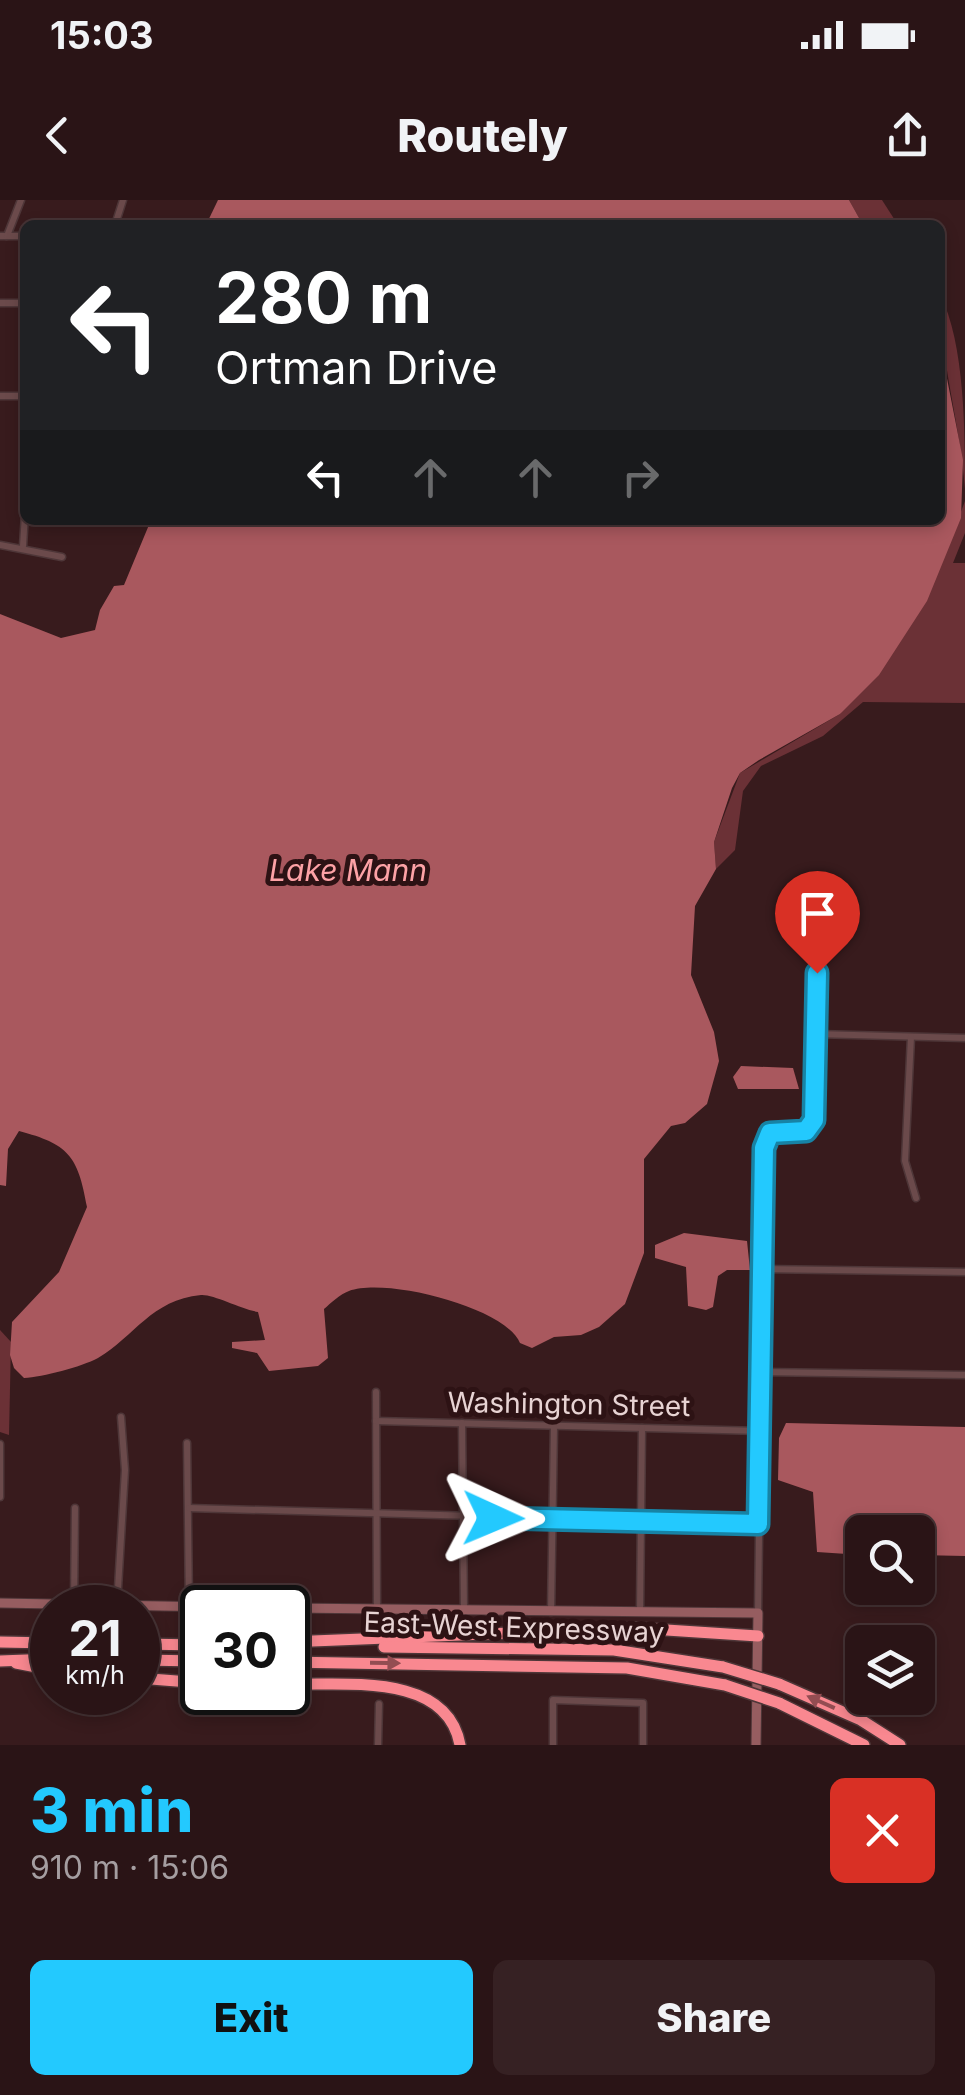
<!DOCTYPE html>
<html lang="en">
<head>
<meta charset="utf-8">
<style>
  body { margin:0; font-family:Inter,sans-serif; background:#362123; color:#f1f3f6; height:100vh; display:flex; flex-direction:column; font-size:38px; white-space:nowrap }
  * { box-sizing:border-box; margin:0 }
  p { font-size:32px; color:#a59ea1 }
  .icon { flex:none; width:55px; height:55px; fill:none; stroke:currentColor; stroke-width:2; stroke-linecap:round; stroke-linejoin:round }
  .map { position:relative; height:1545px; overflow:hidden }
  .drawer { display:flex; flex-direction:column; background:#2a1416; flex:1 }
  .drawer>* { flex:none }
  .banner { position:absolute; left:20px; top:20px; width:925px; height:305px; border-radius:15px; box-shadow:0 5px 15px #0003,0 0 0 2px #463335; background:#202124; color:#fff; overflow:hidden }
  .tools { position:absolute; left:845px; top:1315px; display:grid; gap:20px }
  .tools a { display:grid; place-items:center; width:90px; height:90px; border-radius:15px; background:#2a1416; box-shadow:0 5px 15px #0003,0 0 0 2px #463335; font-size:50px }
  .speed { position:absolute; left:30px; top:1385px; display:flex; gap:20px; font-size:50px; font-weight:700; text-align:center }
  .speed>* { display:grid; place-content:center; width:130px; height:130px; border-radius:50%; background:#2a1416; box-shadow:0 5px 15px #0003,0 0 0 2px #463335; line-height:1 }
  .speed small { font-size:25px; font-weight:400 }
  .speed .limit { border:5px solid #111; border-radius:15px; background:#fff; color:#111 }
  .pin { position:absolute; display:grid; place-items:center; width:85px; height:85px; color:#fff; margin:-102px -42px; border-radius:50% 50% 50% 0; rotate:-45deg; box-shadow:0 0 10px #0007 }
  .pin .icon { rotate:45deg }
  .me { position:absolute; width:110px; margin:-55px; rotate:91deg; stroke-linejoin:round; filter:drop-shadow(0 0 8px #0008) }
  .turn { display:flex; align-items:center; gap:35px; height:210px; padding:0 30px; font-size:45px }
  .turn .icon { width:130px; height:130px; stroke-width:2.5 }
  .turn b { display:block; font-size:70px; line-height:85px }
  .lanes { display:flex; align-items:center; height:95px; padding:0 30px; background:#0003; justify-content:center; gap:50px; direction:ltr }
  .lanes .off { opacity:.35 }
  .round { display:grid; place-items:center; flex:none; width:105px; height:105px; border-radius:15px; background:#362123 }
  .head { display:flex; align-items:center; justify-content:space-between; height:170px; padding:0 30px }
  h1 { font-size:60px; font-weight:800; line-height:75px; color:#23c9fe }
  .button { display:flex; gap:20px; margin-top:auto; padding:20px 30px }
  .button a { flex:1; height:115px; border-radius:15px; background:#23c9fe; color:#111; font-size:40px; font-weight:800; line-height:115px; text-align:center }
  .button a+a { background:#362123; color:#f1f3f6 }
  .status { display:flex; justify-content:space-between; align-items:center; height:70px; padding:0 50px; background:#2a1416; direction:ltr }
  .status svg { height:28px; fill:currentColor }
  header { display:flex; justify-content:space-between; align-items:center; height:130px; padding:0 30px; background:#2a1416; font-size:45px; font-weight:800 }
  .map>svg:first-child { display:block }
  .green { fill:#6b3136 }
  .water { fill:#a9585e }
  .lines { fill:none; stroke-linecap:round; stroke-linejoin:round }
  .street-casing { stroke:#4e3638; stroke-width:9 }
  .secondary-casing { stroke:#4e3638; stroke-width:11 }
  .highway-casing { stroke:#4e3638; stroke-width:14 }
  .street { stroke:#6b4a4b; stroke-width:6 }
  .secondary { stroke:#965d60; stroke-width:9 }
  .highway { stroke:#f98890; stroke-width:11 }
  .highway-bridge-casing { stroke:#4e3638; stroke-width:14; stroke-linecap:butt }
  .highway-bridge { stroke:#f98890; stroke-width:11 }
  .oneway { fill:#934d52 }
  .route-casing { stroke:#1783a5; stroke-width:25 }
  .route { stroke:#23c9fe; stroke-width:18 }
  .labels { text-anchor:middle; stroke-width:10; stroke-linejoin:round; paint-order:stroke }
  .street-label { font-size:28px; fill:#e7d3d3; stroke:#2d1214 }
  .water-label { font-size:30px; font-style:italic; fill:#fda2a6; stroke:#2d1214 }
</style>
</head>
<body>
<div class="status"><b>15:03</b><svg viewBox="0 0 49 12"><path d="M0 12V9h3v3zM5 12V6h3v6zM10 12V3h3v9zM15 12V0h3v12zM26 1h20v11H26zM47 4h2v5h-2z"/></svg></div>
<header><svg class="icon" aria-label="back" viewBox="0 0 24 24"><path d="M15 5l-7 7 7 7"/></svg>Routely<svg class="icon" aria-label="share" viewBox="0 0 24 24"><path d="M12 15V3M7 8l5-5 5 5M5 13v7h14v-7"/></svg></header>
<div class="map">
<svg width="965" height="1545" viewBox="0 0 965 1545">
  <rect width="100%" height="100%" fill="#381b1d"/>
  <g class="green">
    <path d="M849,0h33l16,25h-35z"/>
    <path d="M940,94c25,50 25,138 25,195 -5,-67 -25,-128 -25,-195z"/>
    <path d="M18,252h7v57h-6z"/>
    <path d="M965,301v32l-12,30h12v140l-102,-1 -40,34 -62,30 -18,25 -8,59 -19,19 -2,-27 26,-69 100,-59 101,-149z"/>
    <path d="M0,1130l11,12 -2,93 -9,-3z"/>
  </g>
  <g class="water">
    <path d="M218,0h631l14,25h-657z"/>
    <path d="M940,143l23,117 -2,58 -34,83 -48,74 -39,39 -81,46 -19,13 -8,15 -18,54 2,27 -21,37 -4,69 23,57 5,29 -12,43 -22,19 -14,3 -27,33v94l-19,51 -26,23 -18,8 -27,2 -22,11 -12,-5c-14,-35 -133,-66 -171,-52 -9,3 -18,12 -25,18l4,49 -10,8 -49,5 -12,-18 -25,-5v-6l33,-2 -7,-28c-17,-3 -45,-18 -57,-17 -50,5 -66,41 -103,63 -17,9 -55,19 -74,20l-10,-10 -4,-13 2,-33 47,-50 28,-65c-9,-52 -19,-63 -68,-76l-11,18 -2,37 -6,-1v-571l61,24 34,-8 5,-20 14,-24 10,-1 27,-65h789z"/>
    <path d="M741,866l52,2 6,21h-61l-5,-12z"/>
    <path d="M684,1033l63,8 3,29h-23l-9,6 -5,31 -7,3 -18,-4 -2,-39 -31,-9v-13z"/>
    <path d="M786,1223l179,4v129l-47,-1v-23h-56v23l-45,-3 -4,-60 -35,-12 1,-42z"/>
  </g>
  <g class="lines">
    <defs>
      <g id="street">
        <path d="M115,25l8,-25"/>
        <path d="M0,36h25"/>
        <path d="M7,36l14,-36"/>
        <path d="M0,103h25"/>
        <path d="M0,196h25"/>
        <path d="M0,345l62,12"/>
        <path d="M23,346l2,-32"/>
        <path d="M816,834l149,4"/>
        <path d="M911,837l-6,124 11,37"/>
        <path d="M763,1069l202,3"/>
        <path d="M763,1172l202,3"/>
        <path d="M376,1192l1,217"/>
        <path d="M376,1221l385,10"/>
        <path d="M462,1223l2,187"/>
        <path d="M187,1243l2,163"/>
        <path d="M0,1244v53"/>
        <path d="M189,1308l569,16"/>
        <path d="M74,1404l1,-96"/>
        <path d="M117,1405l8,-135 -4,-53"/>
        <path d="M640,1411l2,-183"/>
        <path d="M551,1412l3,-186"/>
        <path d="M758,1413l6,-465 7,-15 35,-2 9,-11 2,-147"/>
        <path d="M378,1545l1,-41"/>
        <path d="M553,1545v-45l90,3v42"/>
      </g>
      <g id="secondary">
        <path d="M0,1403l274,5"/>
        <path d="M288,1408l470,5 -2,132"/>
      </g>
      <g id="highway">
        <path d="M0,1442l52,1"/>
        <path d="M288,1442l348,-14 122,8"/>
        <path d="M138,1444l64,1"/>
        <path d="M384,1447l230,3 109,17"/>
        <path d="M138,1460l64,1"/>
        <path d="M0,1461l52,-2"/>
        <path d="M288,1462l339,6 98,17"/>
        <path d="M16,1463l36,7"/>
        <path d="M138,1478l64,5"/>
        <path d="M288,1484c54,2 159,-13 172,61"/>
        <path d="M779,1484l82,36 39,25"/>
        <path d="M779,1503l85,42"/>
      </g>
    </defs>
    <use href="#street" class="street-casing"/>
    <use href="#secondary" class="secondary-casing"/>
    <use href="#highway" class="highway-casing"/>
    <use href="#street" class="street"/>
    <use href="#secondary" class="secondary"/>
    <use href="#highway" class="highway"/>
    <defs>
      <g id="highway-bridge">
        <path d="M723,1467l56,17"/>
        <path d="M725,1485l54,18"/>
      </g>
    </defs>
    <use href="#highway-bridge" class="highway-bridge-casing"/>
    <use href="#highway-bridge" class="highway-bridge"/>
  </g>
  <defs><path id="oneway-solid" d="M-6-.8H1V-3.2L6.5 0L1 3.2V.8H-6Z" transform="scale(2.5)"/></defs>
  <g class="oneway">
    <use href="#oneway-solid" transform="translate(385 1463) rotate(1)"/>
    <use href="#oneway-solid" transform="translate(821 1502) rotate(-156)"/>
  </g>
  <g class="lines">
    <defs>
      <path id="route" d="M493,1318l265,6 6,-376 6,-15 36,-2 8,-11 3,-147"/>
    </defs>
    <use href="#route" class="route-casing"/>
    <use href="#route" class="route"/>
  </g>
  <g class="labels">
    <g class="street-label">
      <text transform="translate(569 1204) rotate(1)" y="10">Washington Street</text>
      <text transform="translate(514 1427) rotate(2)" y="10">East-West Expressway</text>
    </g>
    <g class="water-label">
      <text x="348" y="681">Lake Mann</text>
    </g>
  </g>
</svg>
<div class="tools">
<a><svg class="icon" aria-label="search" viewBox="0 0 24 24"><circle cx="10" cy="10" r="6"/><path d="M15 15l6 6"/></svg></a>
<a><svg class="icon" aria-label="layers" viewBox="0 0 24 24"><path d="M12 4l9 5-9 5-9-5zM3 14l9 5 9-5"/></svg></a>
</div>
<div class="speed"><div>21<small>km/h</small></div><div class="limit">30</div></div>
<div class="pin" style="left:817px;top:773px;background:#d93025"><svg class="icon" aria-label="arrive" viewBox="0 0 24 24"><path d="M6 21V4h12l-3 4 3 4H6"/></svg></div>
<svg class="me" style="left:493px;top:1318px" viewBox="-20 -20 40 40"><path d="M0-17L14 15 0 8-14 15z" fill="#23c9fe" stroke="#fff" stroke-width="4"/></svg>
<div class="banner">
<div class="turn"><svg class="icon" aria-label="left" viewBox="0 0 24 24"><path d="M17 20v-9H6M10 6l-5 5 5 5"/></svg><div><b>280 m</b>Ortman Drive</div></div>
<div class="lanes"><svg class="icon" aria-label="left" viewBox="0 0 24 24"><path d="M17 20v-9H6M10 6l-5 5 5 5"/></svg><svg class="icon off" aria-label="ahead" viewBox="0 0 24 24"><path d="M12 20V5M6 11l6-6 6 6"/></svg><svg class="icon off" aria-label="ahead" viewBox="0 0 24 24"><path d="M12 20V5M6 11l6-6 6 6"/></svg><svg class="icon off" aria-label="right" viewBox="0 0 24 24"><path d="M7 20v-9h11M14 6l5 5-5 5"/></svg></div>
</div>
</div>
<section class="drawer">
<div class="head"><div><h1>3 min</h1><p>910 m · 15:06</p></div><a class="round" style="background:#d93025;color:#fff"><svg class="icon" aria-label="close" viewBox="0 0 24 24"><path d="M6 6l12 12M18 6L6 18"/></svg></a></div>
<div class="button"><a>Exit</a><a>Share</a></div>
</section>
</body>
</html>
